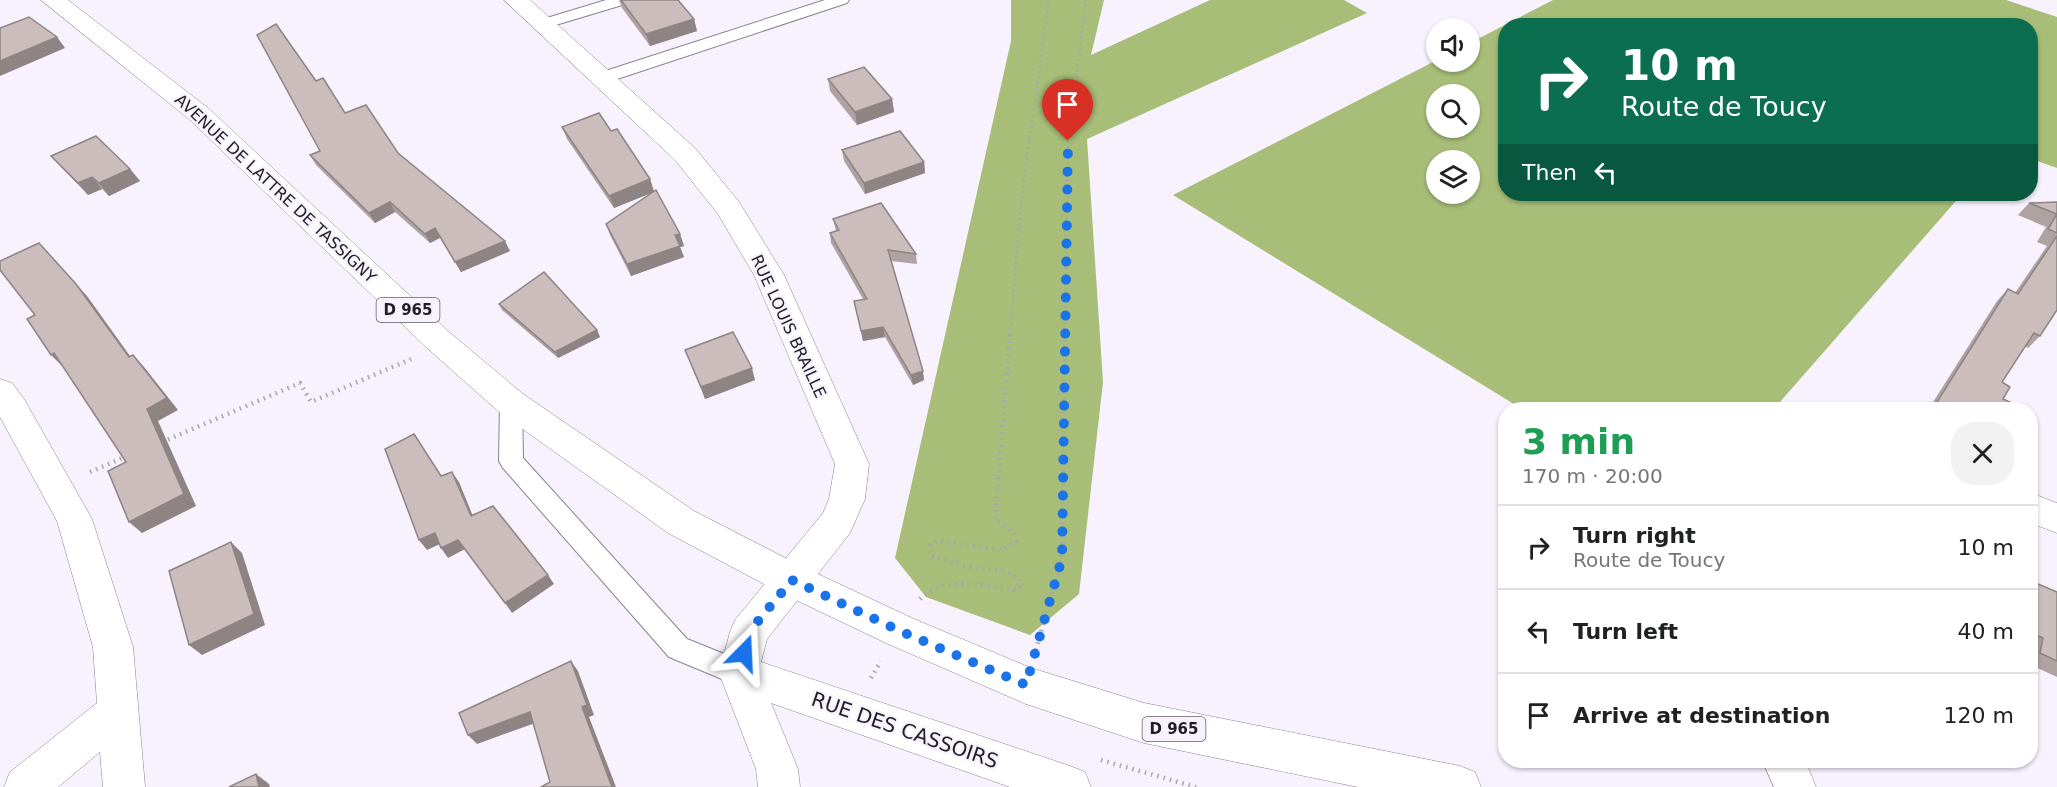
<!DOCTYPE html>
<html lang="en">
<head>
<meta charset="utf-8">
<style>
  body { margin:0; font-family:"DejaVu Sans",sans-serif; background:#f2f2f2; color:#202124; height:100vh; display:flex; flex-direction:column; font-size:22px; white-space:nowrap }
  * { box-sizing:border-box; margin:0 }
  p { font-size:20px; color:#757577 }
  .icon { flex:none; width:33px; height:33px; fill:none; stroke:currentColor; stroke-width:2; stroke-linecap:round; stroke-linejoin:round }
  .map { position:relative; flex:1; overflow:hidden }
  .sheet { position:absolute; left:1498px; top:402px; width:540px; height:366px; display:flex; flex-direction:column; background:#fff; border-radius:24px; box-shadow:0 2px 4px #0004 }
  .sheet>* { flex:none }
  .hud { position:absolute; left:1498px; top:18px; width:540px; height:183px; border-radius:24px; box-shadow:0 2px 4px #0004; background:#0b6e4f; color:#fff; overflow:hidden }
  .tools { position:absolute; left:1426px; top:18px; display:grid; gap:12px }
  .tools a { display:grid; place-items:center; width:54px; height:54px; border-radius:50%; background:#fff; box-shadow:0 2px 4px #0004; font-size:30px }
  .pin { position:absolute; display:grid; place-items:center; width:51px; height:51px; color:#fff; margin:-62px -26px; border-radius:50% 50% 50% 0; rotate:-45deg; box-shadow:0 0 6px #0007 }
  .pin .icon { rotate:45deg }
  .me { position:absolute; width:66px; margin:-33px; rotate:21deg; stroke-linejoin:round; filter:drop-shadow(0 0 4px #0008) }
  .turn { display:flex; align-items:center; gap:21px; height:126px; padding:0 24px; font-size:27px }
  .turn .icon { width:78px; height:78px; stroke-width:2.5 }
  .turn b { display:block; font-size:42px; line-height:51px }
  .then { display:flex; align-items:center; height:57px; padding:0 24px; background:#0003; gap:12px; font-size:22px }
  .round { display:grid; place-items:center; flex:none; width:63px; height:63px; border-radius:24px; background:#f2f2f2 }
  .overview { display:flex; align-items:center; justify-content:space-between; height:102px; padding:0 24px }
  h1 { font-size:36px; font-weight:800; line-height:45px; color:#1e9e55 }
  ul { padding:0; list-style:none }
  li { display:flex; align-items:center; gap:18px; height:84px; padding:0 24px; border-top:2px solid #e0e0e0 }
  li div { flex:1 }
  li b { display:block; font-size:22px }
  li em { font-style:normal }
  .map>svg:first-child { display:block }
  .forest { fill:#a7bd78; fill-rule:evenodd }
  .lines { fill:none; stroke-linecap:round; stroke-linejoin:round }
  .lane-casing { stroke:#88838d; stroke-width:2 }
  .street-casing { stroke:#88838d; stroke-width:1 }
  .primary-casing { stroke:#88838d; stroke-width:1 }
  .path-far1 { stroke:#a9a5ae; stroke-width:3; stroke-dasharray:1.5 4; stroke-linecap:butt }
  .path { stroke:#a9a5ae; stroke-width:4.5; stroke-dasharray:1.5 5; stroke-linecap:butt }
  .lane { fill:#fff; fill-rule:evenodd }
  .street { fill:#fff; fill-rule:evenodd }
  .primary { fill:#fff; fill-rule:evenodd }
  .wall { fill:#afa3a2 }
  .shaded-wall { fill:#8e8484 }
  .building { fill:#cbbdbc; stroke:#8e8484; stroke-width:1.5 }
  .route { stroke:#1a73e8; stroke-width:10; stroke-dasharray:0 18 }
  .labels { text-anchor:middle; stroke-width:4.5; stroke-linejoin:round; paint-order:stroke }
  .shield { fill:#f7f2fd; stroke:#605e64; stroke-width:1.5 }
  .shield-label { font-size:15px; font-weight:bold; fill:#201e22 }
  .street-label { font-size:16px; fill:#201e22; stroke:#f7f2fd }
  .near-street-label { font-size:20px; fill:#201e22; stroke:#f7f2fd }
</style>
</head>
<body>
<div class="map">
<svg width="2057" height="787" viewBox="0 0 2057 787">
  <rect width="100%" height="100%" fill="#f7f2fd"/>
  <g class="forest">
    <path d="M1011,0h93l-13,55 119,-55h134l23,13 -280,126 16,243 -24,212 -49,41 -104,-38 -31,-39 116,-517z"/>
    <path d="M1553,0h453l51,17v151l-26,-9v-133h-525v168h456l-189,216 -251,-1 -349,-214 264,-135v2h33v-19zM1437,94h33v34h-33zM1437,160h33v34h-33z"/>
  </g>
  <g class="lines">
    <defs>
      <g id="lane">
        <path d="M606,0h25l-2,3 -80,24h-12l-2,-3 2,-3z"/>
        <path d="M825,0h24l-2,3 -239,79h-12l-3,-4 3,-4z"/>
        <path d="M511,394l8,3 3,6 1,55 164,181 62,25 4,9 -4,9 -10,4 -70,-29 -166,-189 -4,-7 1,-58 3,-6z"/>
      </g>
      <g id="street">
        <path d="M504,0h26l165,148 44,54 45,73 85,189 -4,35 -15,34 -83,106 -6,23 309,104 15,6 6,15h-81l-239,-84 27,66 2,18h-42l-2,-18 -37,-96 11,-41 5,-12 88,-107 6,-14 6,-35 -81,-189 -36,-61 -43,-54z"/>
        <path d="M0,379l12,4 12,16 68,120 41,128 12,140h-42l-3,-35 -42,35h-54l6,-15 87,-69 -4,-56 -36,-126 -57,-104z"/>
        <path d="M2031,493l26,10v30l-26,-10z"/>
        <path d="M1762,760h43l11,27h-42z"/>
      </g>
      <path id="primary" d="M41,0h27l140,108 241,224 74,62 171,117 111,57 109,51 117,49 113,35 316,63 15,6 6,15h-123l-214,-44 -118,-39 -140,-61 -107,-51 -111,-59 -169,-121 -72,-64 -237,-228z"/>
    </defs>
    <use href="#lane" class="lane-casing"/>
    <use href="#street" class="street-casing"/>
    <use href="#primary" class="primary-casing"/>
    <g class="path-far1">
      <path d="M1010,335l11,-133 28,-202"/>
      <path d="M1065,335l3,-194 18,-141"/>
    </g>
    <g class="path">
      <path d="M162,442l138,-59 11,19 100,-43"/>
      <path d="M90,472l37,-16"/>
      <path d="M920,599c26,-24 63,-13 95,-9l5,-4 -2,-8 -13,-7 -35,-4 -39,-11 -1,-11 7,-4 66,9 13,-9 -4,-9 -17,-13 15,-185"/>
      <path d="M1036,650l26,-92 3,-224"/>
      <path d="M871,678l10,-17"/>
      <path d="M1101,760l95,27"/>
    </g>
    <use href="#lane" class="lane"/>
    <use href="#street" class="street"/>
    <use href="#primary" class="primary"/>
  </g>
  <g class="wall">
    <path d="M619,0h59l16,19 3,12 -47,15 -28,-38z"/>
    <path d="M828,79l64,20 2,13 -37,13 -27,-34z"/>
    <path d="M345,113l53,40 112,98 -49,21 -21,-34 -10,5 -35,-31 -20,11 -59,-58 -6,-10 10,-4z"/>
    <path d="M562,127l49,4 39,48 4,12 26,43 4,12 -4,1 4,10 -53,19 -21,-41 -4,-11 46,-32 -38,16 -47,-69z"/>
    <path d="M842,150l82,12 1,11 -60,21 -21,-33z"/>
    <path d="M51,156l79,13 10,12 -31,15 -7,-7 -14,6 -26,-27z"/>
    <path d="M2057,202v108l-17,26 -12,12 -3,-2 -23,36 1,17 19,11h-94l69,-109 11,-12 7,4 32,-47 -10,-4 9,-15 -28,-12 11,-12z"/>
    <path d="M833,219l83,35 1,10 -26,-3 33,119 -11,5 -28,-48 -22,4 -9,-40 9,-2 -32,-56 -1,-10 6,-2z"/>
    <path d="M499,304l98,26 3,7 -42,21 -56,-48z"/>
    <path d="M685,350l70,30 -50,19z"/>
    <path d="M2031,581l26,11v85l-26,-12z"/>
  </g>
  <g class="shaded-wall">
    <path d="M694,19l3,12 -47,15 -4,-12z"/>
    <path d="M57,37l8,11 -65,28v-15z"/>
    <path d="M892,99l2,13 -37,13 -2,-13z"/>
    <path d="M924,162l1,11 -60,21 -1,-11z"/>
    <path d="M130,169l10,12 -31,15 -10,-13z"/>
    <path d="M92,177l10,12 -14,6 -10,-12z"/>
    <path d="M650,179l4,13 -40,16 -5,-12z"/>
    <path d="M390,202l5,10 -20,11 -6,-10z"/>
    <path d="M435,228l5,10 -10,5 -5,-9z"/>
    <path d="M680,234l4,12 -4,1 4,10 -53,19 -4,-12 48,-29z"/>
    <path d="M505,241l5,10 -49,21 -6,-10z"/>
    <path d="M39,243l48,53 53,74 -11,-13z"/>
    <path d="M883,327l2,10 -22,4 -2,-10z"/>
    <path d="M597,330l3,7 -42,21 -3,-6z"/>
    <path d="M54,353l9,14 -12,-12z"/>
    <path d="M133,355l11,12 34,43 -20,11 38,85 -54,27 -13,-11 18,-113z"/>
    <path d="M752,368l3,12 -50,19 -4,-12z"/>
    <path d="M923,371l1,9 -11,5 -2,-10z"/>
    <path d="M452,472l7,10 18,44 -6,-10z"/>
    <path d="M435,533l7,10 -15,7 -8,-10z"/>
    <path d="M458,540l7,9 -17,9 -7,-10z"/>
    <path d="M231,542l11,11 23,72 -63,30 -13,-10z"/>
    <path d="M548,575l6,9 -42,29 -7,-10z"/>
    <path d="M571,661l7,10 16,44 -5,2 27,70h-4l-30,-80z"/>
    <path d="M530,712l8,10 -61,22 -9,-9z"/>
    <path d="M256,774l13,10 1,3h-11z"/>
  </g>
  <g class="building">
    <path d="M621,0h57l16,19 -48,15z"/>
    <path d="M29,17l28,20 -57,24v-33z"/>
    <path d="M276,24l40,57 7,-3 22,35 21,-8 32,48 107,88 -50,21 -20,-34 -10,6 -35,-32 -21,11 -59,-58 10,-4 -63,-116z"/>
    <path d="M864,67l28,32 -37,13 -27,-33z"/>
    <path d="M599,113l12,18 6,-2 33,50 -41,17 -47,-69z"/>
    <path d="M900,131l24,31 -60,21 -22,-33z"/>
    <path d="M96,136l34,33 -31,14 -7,-6 -14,6 -27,-27z"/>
    <path d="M656,190l24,44 -5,1 5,11 -53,18 -21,-40z"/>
    <path d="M2057,202v31l-9,-4 9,-15 -28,-11z"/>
    <path d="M881,203l35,51 -28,-4 35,121 -12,4 -28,-48 -22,4 -7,-30 13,-2 -37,-66 9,-3 -6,-11z"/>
    <path d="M2057,236v74l-17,26 -6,-3 -32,49 8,5 -7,12 20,9 -1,2h-90l76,-121 10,5z"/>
    <path d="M39,243l37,41 53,73 4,-2 34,43 -20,11 37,85 -55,28 -21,-51 18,-9 -72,-109 -3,2 -24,-36 8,-4 -35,-45v-9z"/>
    <path d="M544,272l53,58 -42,22 -56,-48z"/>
    <path d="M733,332l19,36 -51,19 -16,-37z"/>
    <path d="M414,434l27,42 11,-4 19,44 22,-10 55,69 -43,28 -47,-63 -17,8 -6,-15 -16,7 -34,-91z"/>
    <path d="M231,542l23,72 -65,31 -20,-74z"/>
    <path d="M2031,581l26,11v69l-17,-8 3,-15 -12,-5z"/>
    <path d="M571,661l16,44 -5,2 30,80h-71l9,-5 -20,-70 -62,23 -9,-22z"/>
    <path d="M256,774l3,13h-30z"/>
  </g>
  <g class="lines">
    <path class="route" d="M744,653l5,-21 43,-52 108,51 126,54 36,-127 6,-417"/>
  </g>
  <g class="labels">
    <g class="shield">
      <rect x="376.5" y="298" width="63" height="24" rx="4.5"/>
      <rect x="1142.5" y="717" width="63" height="24" rx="4.5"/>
    </g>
    <g class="shield-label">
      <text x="408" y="315">D 965</text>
      <text x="1174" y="734">D 965</text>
    </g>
    <g class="street-label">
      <text transform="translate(276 188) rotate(43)" y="6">AVENUE DE LATTRE DE TASSIGNY</text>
      <text transform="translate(789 326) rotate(65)" y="6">RUE LOUIS BRAILLE</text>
    </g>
    <g class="near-street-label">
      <text transform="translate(905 730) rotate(19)" y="7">RUE DES CASSOIRS</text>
    </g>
  </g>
</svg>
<div class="tools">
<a><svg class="icon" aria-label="sound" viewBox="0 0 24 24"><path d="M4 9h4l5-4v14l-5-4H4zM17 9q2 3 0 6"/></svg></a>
<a><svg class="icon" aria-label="search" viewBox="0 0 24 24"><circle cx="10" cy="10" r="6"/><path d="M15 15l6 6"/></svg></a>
<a><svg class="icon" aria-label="layers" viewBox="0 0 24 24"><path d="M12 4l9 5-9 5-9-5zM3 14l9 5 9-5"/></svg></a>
</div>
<div class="pin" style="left:1068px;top:141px;background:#d93025"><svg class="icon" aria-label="arrive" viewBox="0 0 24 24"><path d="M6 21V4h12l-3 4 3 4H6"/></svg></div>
<svg class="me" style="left:744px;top:653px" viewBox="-20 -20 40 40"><path d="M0-17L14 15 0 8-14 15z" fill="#1a73e8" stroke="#fff" stroke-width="4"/></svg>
<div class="hud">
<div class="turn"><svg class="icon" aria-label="right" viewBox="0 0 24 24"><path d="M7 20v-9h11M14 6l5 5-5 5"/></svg><div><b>10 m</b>Route de Toucy</div></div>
<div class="then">Then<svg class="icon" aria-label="left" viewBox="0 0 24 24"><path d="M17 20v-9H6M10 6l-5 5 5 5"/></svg></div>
</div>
<section class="sheet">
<div class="overview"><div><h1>3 min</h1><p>170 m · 20:00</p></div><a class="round"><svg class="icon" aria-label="close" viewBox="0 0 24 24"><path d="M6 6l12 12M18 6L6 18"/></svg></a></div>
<ul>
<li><svg class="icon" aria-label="right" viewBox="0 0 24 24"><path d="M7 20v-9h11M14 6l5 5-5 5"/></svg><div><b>Turn right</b><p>Route de Toucy</p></div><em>10 m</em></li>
<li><svg class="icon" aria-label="left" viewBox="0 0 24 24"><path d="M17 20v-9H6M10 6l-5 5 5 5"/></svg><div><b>Turn left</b></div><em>40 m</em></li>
<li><svg class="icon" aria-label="arrive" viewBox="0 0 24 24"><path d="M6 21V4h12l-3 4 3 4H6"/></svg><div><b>Arrive at destination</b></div><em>120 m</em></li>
</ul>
</section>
</div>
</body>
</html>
